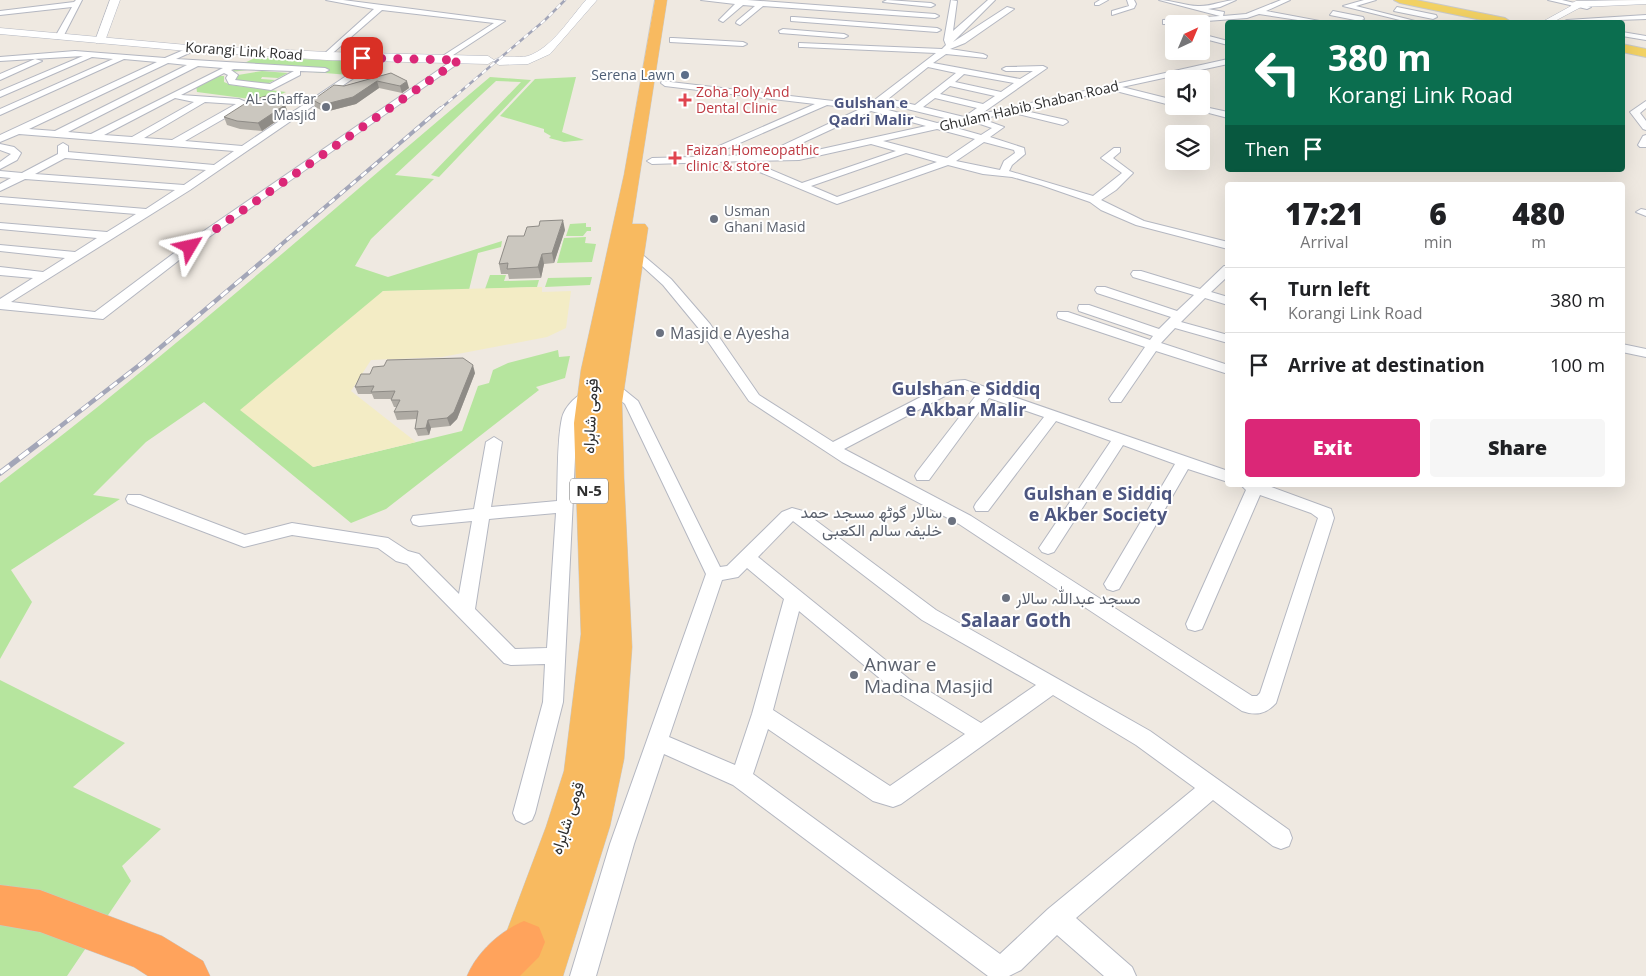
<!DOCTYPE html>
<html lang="en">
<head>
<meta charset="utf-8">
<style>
  body { margin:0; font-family:"Open Sans",Vazirmatn,sans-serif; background:#f6f6f6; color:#202124; height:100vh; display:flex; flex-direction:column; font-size:19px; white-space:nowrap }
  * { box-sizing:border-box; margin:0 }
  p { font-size:16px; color:#757577 }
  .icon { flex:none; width:28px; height:28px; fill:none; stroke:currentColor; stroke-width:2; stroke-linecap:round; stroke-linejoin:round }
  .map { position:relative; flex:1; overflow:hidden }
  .side { position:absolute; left:1225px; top:182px; width:400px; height:305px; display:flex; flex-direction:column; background:#fff; border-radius:5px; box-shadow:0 5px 20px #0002 }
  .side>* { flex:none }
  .banner { position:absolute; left:1225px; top:20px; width:400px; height:152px; border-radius:5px; box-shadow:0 5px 20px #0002; background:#0b6e4f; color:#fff; overflow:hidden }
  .needle { width:32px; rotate:44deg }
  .controls { position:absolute; left:1165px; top:15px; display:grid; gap:10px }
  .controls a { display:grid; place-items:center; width:45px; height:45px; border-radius:5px; background:#fff; box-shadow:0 5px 20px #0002; font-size:25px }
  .pin { position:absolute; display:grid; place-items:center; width:42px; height:42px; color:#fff; margin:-21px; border-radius:10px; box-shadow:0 2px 8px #0006 }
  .me { position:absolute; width:55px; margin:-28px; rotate:54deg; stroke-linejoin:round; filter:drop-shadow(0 0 4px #0008) }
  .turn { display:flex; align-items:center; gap:18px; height:105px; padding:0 20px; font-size:22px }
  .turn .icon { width:65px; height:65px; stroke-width:2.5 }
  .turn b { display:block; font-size:35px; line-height:42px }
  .then { display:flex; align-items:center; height:48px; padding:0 20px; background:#0003; gap:10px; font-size:19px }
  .eta { display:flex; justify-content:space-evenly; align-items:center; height:85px; text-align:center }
  .eta b { font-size:30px; font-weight:800; line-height:35px }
  .cta { display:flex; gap:10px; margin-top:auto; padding:10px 20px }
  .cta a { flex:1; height:58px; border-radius:5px; background:#db2777; color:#fff; font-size:20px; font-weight:800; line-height:58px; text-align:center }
  .cta a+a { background:#f6f6f6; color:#202124 }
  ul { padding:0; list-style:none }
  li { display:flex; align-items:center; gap:15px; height:65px; padding:0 20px; border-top:1px solid #e0e0e0 }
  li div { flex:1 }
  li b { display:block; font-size:19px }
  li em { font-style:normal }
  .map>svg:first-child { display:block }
  .green { fill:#b6e59e }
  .sand { fill:#f3ecc5 }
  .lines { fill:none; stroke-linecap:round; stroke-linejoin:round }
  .minor-casing { stroke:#b4b7c1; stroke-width:2 }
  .tertiary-casing { stroke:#b4b7c1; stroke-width:1 }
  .secondary-casing { stroke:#b4b7c1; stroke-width:1 }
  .primary-casing { stroke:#c9c9c9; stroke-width:2 }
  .trunk-casing { stroke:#c9c9c9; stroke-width:1 }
  .motorway-casing { stroke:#c9c9c9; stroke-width:1 }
  .minor { fill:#fff; fill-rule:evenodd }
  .tertiary { fill:#fff; fill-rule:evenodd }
  .secondary { fill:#fff; fill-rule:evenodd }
  .primary { fill:#f2d163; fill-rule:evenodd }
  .trunk { fill:#f8ba60; fill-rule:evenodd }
  .motorway { fill:#ffa35c; fill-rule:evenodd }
  .rail-far3-casing { stroke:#a3a6b8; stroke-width:2.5 }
  .rail-far2-casing { stroke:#a3a6b8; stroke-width:4 }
  .rail-far1-casing { stroke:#a3a6b8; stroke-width:4.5 }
  .rail-casing { stroke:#a3a6b8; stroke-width:5.5 }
  .rail-far3 { stroke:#fff; stroke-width:2; stroke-dasharray:5.5; stroke-linecap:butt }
  .rail-far2 { stroke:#fff; stroke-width:2.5; stroke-dasharray:7; stroke-linecap:butt }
  .rail-far1 { stroke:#fff; stroke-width:3; stroke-dasharray:9; stroke-linecap:butt }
  .rail { stroke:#fff; stroke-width:4; stroke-dasharray:12; stroke-linecap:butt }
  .wall { fill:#afaba4 }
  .shaded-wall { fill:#8e8b86 }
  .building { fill:#cbc7bf; stroke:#8e8b86 }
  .route { stroke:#db2777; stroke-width:9; stroke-dasharray:0 16.2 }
  .service-dot { fill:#5c6f8a; stroke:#fff; stroke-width:2 }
  .health-dot { fill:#e0444e; stroke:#fff; stroke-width:2 }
  .worship-dot { fill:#6b7280; stroke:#fff; stroke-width:2 }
  .labels { text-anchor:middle; stroke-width:4; stroke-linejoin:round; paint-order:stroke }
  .far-street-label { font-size:14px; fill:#2e2e2e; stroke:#fff }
  .far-service-label { font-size:14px; fill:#4e5e75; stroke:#fff; text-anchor:end }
  .far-health-label { font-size:14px; fill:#be3a42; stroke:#fff; text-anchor:start }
  .far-worship-label { font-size:14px; fill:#5b616d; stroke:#fff; text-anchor:end }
  .far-neighbourhood-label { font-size:15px; font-weight:bold; fill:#4d5680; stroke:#fff }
  .shield { fill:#fff; stroke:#6d6d6d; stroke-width:1 }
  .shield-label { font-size:15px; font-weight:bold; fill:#2e2e2e }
  .worship-label { font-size:16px; fill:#5b616d; stroke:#fff; text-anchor:start }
  .street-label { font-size:16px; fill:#2e2e2e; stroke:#fff }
  .neighbourhood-label { font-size:18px; font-weight:bold; fill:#4d5680; stroke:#fff }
  .quarter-label { font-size:19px; font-weight:bold; fill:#4d5680; stroke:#fff }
  .near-worship-label { font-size:19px; fill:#5b616d; stroke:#fff; text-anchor:start }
</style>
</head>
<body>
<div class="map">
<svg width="1646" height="976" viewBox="0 0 1646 976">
  <rect width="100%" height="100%" fill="#efe9e1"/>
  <g class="green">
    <path d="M257,57l109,5 -17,13 -84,-7 -42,5z"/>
    <path d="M262,71l26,2 -10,5 -16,-1 -1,2 14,1 -12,6 -29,-5 4,-6z"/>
    <path d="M216,76h8v6l7,3 55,7 -20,9 -69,-9 -1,-7z"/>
    <path d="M490,77l41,3 -92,97 -8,-2 90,-93 -25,-1 -101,94 39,4 -63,60 -16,27 33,11 114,-36 -1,6 -23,6 -9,37 -86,1 -70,176 149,-36 16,-45 11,-3 4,-13 15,-7 50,-13 1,7 11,-1 -5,22 -29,9 3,3 -153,119 -35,14 -147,-121 -58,40 -53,53 27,4 -109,71 21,32 -32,57v-176c169,-128 328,-270 490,-406z"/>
    <path d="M576,77l-14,55 22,8 -20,2 -15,-4 2,-2 -7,-4v-3l-44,-13 35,-37z"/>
    <path d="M586,223v4h5v4h-4l-4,5h-17l4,-12z"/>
    <path d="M586,237l-1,6 11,1 -4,18 -35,1 7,-25z"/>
    <path d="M490,275h16l-2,6 35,-1 -2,7 -52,2z"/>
    <path d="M592,277l-2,8 -45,2 3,-9z"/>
    <path d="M0,680l125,63 -52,44 88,42 -39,37 9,15 -64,95h-67z"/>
  </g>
  <path class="sand" d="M537,287h5v5l29,-1 -5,37 -19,9 -105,20 -71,3 -20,31 65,51 -103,25 -73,-57 143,-119z"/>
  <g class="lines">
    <defs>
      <g id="minor">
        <path d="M76,0h6l-19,37 -4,2 -4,-2 17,-30 -72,8v-4l74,-9z"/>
        <path d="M326,0h17l162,21 -61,40h-3v-4l53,-34 -112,-13 -55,48 -4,-2 1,-2 50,-45z"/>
        <path d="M701,0h46l188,14 4,2 -4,2 -172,-12 -23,19 -4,-2 1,-2 18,-15 -12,-1 -20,17 -4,-2 16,-16z"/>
        <path d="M887,0l44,3 4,2 -4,2 -48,-5z"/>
        <path d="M951,0l6,1 -4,30 35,-31h7l-42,42 54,-35 7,2 -49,34 -15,6 33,5 4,2 -1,2 -40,-4 -13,9 87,16 13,-8h-27l-4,-2 4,-2 37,-1 4,2 -66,46 247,-55v5l-106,23 52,13v6l-62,-16 -91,20 45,10 2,2 -5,3 -53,-13 -28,7 22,8 -14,10 34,11 1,6 -13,11 -3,6 84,25 29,-23 -21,-15 13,-10h6v4l-7,6 20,15 -17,17 -15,10 43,21 84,21v7l-92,-24 -35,-15 -11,-8 -49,-17 -29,-8 -29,-3 -35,-9 -111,39 -92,-38 -1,-2 3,-3 -95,3 -5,-3 5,-3 42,-1 121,-53 -150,-18 -4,-3 1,-2 206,24 68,-52 -134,-6h-3v-4l143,6 4,-4 -2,-5zM928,67l28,6 -41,32 -27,-6zM964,74l50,9 -13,9 -46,-10zM950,86l45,10 -12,8 -43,-10zM935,98l42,10 -13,9 -41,-10zM882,103l71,17 -16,3 -60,-16zM827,105l33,4 -98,46 -52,1zM871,111l55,15 -127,28 -23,1zM971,121l21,7 -11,7 -32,-9zM937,129l38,10 -28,19 -64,-17zM984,142l30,8 1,3 -11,8 -4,9 -44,-9zM871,144l25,7 -94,32 -52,-22 49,-1zM906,153l31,9 -100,35 -26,-11z"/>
        <path d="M1100,0h8l-9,5h-4v-2z"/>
        <path d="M1127,0h7l2,4 -2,4 -22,7v-4l17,-5z"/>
        <path d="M1159,0c13,0 26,6 39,6 12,1 26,-6 38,-6l-16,7 -12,2 16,3 -1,4 23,-2 35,-14h9l-24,11 59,11h-14l-52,-8 -12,4 -81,6h-3v-4l57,-4z"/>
        <path d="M1364,0h12l-20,6 59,15 -7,1 -65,-16z"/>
        <path d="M1548,0h14l29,7 -4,2z"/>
        <path d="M1397,7l39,8 1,2 -4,2 -39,-8z"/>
        <path d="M1333,11l30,6 1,2 -4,2 -30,-6z"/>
        <path d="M1646,15v4l-83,3 4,-2z"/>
        <path d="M794,17l143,11 4,2 -4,2 -146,-11v-4z"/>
        <path d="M783,29l61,5 4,2 -4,2 -64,-5 -1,-2z"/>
        <path d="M1622,32l24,4v4l-24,-4z"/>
        <path d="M1201,34l27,7v4l-27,-7z"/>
        <path d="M673,38l70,4 4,2 -4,2 -73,-4v-4z"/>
        <path d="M193,46h3v4l-20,9 149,9 4,2 -4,2 -25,-1v4l-29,15 -42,-6 -3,-6 2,-3 -4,-2 -43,22 58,4 7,3v4l-61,35 57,5 134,-90 7,2 -193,132 -179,112 84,10 106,-79 255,-175 7,2 -254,177 -106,82 -103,-10v-10l33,-21 -33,-3v-8l43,5 22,-14 -65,-7v-6l75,7 22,-14 -97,-9v-6l107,9 29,-18 -136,-11v-6l146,12 29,-19 -150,-11 -25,12v-7l11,-6 -11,-1v-6l22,2 36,-19v-8l5,-3 5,3v6l146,13 20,-14 -215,-17 -19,8v-7l157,-73 -33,-3 -124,56v-6l113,-50 -21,-2 -92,40v-6l83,-35 -83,5v-4l75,-6 90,7zM168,63l19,2 -132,66 -26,-2zM198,66l25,2 -132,66 -23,-2zM234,69l60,2 -24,13 -35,-4 3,-5 -7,-5zM175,98l19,4 -62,35 -28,-2zM205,102l31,2 -64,36 -28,-2zM65,158l141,12 -22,15 -149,-11z"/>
        <path d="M35,59l7,2 -42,19v-6z"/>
        <path d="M1646,101v7l-6,5 6,8v9l-3,-1 -13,-17z"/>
        <path d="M1182,106h18l28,6v6z"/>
        <path d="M1646,135v12h-6l-2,-2 5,-9z"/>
        <path d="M0,144l14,3 7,6 -4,7 -17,9v-7l11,-8 -11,-4z"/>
        <path d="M1641,209l5,1v6l-10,-4z"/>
        <path d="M634,249l4,2 33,28 39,45 49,71 74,47 119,-61 13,-1 263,91v11l-40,-13 -69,120 -6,2 -6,-2 -3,-5 71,-120 -52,-19 -69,107 -6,2 -6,-2 -3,-4 72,-107 -55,-20 -68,90h-12l-2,-4 2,-4 68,-86 -55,-19 -60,82h-12l-2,-4 2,-4 61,-79 -18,-5 -116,61 127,67 281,180h5l3,-3 58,-175 -7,-5 -51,-18 -58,134 -7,2 -7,-2 -2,-5 60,-134 -5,-5h25l65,24 3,9 -58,185c-10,11 -20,13 -34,8l-283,-187 -117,-62 -93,-61 -49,-71 -37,-45 -33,-30 -2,-2z"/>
        <path d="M1224,266h4v10l-17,16 17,5v8l-23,-7 -24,24 47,13v8l-53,-15 -14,15 67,22v9l-72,-23 -35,51h-10l-2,-3 36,-52 -87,-29 -1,-3 1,-3h10l82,28 3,-4 -74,-25 -1,-3 1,-3h10l70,24 12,-12 -74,-24 -2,-3 2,-3h8l72,24 17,-16 -61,-18 -2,-3 2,-3h8l59,18z"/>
        <path d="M1622,344l24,5v8l-24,-5z"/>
        <path d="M612,383l5,1 21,17 82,166 7,-1 55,-54 10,-4 11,3 133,99 214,121 139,99 3,8 -3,8 -8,3 -8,-3 -60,-46 -137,118 56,49 4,9h-32l-47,-41 -36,35 -12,6h-21l-255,-191 -69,-31 -30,90 -38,132h-26l40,-132 96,-270 -81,-170 -20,-17zM793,521l129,99 114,65 -55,38 -72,-44 -151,-122zM747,568l37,31 -32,115 -17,51 -66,-28 53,-157 16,-3zM799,611l96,80 70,43 -75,52 -117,-76zM1053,695l83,50 59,43 -147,121 -48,45 -247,-180 15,-45 105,72 20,6 8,-3z"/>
        <path d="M589,391l7,4 -15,14 -4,8 -14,285 -28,111 -3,7 -8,4 -8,-4 -3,-7 30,-111 2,-38 -34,1 -7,-2 -97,-99 -11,-3 -18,-13 -86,-13 -48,12 -116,-44 -2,-4 2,-4h12l105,40 47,-12 96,15 20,13 11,3 40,40 13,-73 -53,5 -6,-2 -2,-4 2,-4 61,-7 12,-67 8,-5 8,5 -11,65 66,-6c1,-25 0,-60 5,-83 3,-12 16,-25 27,-27zM556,513l-9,135 -32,1 -40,-40 14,-90z"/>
      </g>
      <g id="tertiary">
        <path d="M110,0h10l-15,41 -9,2 -1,-2z"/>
        <path d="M1646,0v4l-65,3 -28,15h-11l29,-16 1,-3 4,-2z"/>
      </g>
      <path id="secondary" d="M586,0h11l-47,54 -22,10 -29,1 -6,-4 -5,3 -161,-4 -140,-9 -187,-17v-6l187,17 140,7 161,4 6,4c9,-6 23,-1 34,-4 24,-8 42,-38 58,-56z"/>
      <g id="primary">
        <path d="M1394,0h22l89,18 6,4h-20l-91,-19z"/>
        <path d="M1622,44l24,5v8l-24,-5z"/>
      </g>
      <path id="trunk" d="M655,0h12l-35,224h13l3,4 -26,175 2,76 8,168 -8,112 -14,67 -47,150h-73l56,-149 18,-56 17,-137 -7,-211 7,-53 43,-195z"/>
      <g id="motorway">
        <path d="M0,885l40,5 122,46 41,25 7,15h-62l-14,-9 -94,-35 -40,-7z"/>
        <path d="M524,921l15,6 6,15 -6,15 -19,19h-53c10,-24 33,-45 57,-55z"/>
      </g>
    </defs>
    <use href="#minor" class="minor-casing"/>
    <use href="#tertiary" class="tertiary-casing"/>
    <use href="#secondary" class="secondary-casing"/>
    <use href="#primary" class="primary-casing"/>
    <use href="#trunk" class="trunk-casing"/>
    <use href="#motorway" class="motorway-casing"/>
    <use href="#minor" class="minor"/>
    <use href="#tertiary" class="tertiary"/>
    <use href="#secondary" class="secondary"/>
    <use href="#primary" class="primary"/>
    <use href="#trunk" class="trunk"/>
    <use href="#motorway" class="motorway"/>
    <defs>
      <path id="rail-far3" d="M440,109l105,-89 20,-20"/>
      <path id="rail-far2" d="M276,249l165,-141"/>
      <path id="rail-far1" d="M53,432l89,-69 136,-115"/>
      <path id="rail" d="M0,473l55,-42"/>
    </defs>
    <use href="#rail-far3" class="rail-far3-casing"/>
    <use href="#rail-far2" class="rail-far2-casing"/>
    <use href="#rail-far1" class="rail-far1-casing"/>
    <use href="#rail" class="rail-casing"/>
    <use href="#rail-far3" class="rail-far3"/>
    <use href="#rail-far2" class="rail-far2"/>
    <use href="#rail-far1" class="rail-far1"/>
    <use href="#rail" class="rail"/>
  </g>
  <g class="wall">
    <path d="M391,73l18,15 -7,5 -23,-5 -23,16 -31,8 -10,-5 -2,-7 31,-14z"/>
    <path d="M285,105l3,8 -26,18 -22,-2 -13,-4 -3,-8z"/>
    <path d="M565,230l-11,33 -10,1 -3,14 -32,1 -1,-5h-7l-2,-10z"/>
    <path d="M475,373l-18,46 -7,7 -19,2 -2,7 -11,1 -3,-7 2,-10 -20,1 -3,-8 3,-5h-3l-3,-7v-1h-17l-2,-5h-14l-3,-7z"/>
  </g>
  <g class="shaded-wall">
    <path d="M377,81l2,7 -23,16 -31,8 -3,-7z"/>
    <path d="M407,81l2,7 -7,5 -2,-7z"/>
    <path d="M285,105l3,8 -26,18 -4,-8z"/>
    <path d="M563,220l2,10 -11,33 -2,-10z"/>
    <path d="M542,254l2,10 -3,14 -3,-11z"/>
    <path d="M473,365l2,8 -18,46 -7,7 -3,-8z"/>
    <path d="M428,420l3,8 -2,7 -3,-7z"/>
  </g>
  <g class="building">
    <path d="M391,73l16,8 -7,5 -23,-5 -24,16 -31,8 -9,-5 21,-15 10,1z"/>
    <path d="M266,96l19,9 -27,18 -21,-2 -13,-4 25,-16z"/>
    <path d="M563,220l-11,33 -10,1 -4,13 -31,2 1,-6 -9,1 9,-28h16l3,-9 12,-1 1,-5z"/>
    <path d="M463,358l10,7 -19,47 -7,6 -19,2 -2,8 -11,1 3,-18 -24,1 6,-12h-9l4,-9 -24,1 3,-6 -19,1 6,-13h9l3,-7 11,-1 3,-6z"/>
  </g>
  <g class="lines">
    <path class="route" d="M190,247l269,-187 -97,-2"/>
  </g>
  <circle class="service-dot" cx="685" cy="75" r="5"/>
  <g class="health-dot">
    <path d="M682.5 92.5h5v5h5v5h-5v5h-5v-5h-5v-5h5z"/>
    <path d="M672.5 150.5h5v5h5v5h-5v5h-5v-5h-5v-5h5z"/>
  </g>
  <g class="worship-dot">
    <circle cx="326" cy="107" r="5"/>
    <circle cx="714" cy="219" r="5"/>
    <circle cx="660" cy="333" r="5"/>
    <circle cx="952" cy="521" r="5"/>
    <circle cx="1006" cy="598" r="5"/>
    <circle cx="854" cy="675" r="5"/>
  </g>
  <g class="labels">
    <g class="far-street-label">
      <text transform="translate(244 51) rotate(4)" y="5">Korangi Link Road</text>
      <text transform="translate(1029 106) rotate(-13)" y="5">Ghulam Habib Shaban Road</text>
    </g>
    <g class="far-service-label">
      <text x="675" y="80">Serena Lawn</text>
    </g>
    <g class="far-health-label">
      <text x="696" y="97">Zoha Poly And<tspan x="696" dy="16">Dental Clinic</tspan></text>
      <text x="686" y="155">Faizan Homeopathic<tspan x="686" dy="16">clinic &amp; store</tspan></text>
    </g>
    <g class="far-worship-label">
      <text x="316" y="104">AL-Ghaffar<tspan x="316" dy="16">Masjid</tspan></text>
      <text x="724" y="216" text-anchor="start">Usman<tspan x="724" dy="16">Ghani Masid</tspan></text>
    </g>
    <g class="far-neighbourhood-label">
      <text x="871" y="108">Gulshan e<tspan x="871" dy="17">Qadri Malir</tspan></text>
    </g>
    <rect class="shield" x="570" y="478.5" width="38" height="25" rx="4"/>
    <g class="shield-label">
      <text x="589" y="496">N-5</text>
    </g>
    <g class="worship-label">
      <text x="670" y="339">Masjid e Ayesha</text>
      <text x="942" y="518" text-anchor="end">سالار گوٹھ مسجد حمد<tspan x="942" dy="18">خلیفہ سالم الکعبی</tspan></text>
      <text x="1016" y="604">مسجد عبداللّٰہ سالار</text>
    </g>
    <g class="street-label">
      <text transform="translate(590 416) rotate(-87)" y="6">قومی شاہراہ</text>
      <text transform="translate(567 818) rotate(-72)" y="6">قومی شاہراہ</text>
    </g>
    <g class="neighbourhood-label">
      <text x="966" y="395">Gulshan e Siddiq<tspan x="966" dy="21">e Akbar Malir</tspan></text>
      <text x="1098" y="500">Gulshan e Siddiq<tspan x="1098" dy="21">e Akber Society</tspan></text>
    </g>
    <g class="quarter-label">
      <text x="1016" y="627">Salaar Goth</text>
    </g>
    <g class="near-worship-label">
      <text x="864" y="671">Anwar e<tspan x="864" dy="22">Madina Masjid</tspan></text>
    </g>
  </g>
</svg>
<div class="controls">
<a><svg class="needle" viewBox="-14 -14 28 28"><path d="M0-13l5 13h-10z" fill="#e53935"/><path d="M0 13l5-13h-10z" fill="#757577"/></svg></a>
<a><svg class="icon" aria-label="sound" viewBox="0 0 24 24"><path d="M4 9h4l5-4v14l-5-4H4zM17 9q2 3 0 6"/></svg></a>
<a><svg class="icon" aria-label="layers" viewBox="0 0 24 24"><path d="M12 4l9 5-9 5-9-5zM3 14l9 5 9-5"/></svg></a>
</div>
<div class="pin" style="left:362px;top:58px;background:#d93025"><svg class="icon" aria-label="arrive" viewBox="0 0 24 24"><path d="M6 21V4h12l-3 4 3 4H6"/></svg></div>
<svg class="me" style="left:190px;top:247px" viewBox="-20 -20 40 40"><path d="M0-17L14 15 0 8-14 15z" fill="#db2777" stroke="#fff" stroke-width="4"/></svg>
<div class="banner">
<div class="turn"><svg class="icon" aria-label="left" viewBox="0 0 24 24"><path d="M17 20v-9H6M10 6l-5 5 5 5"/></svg><div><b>380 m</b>Korangi Link Road</div></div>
<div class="then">Then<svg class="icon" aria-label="arrive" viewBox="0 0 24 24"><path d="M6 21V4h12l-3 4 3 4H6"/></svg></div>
</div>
<section class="side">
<div class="eta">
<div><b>17:21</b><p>Arrival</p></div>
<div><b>6</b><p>min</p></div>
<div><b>480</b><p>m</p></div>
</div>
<ul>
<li><svg class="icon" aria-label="left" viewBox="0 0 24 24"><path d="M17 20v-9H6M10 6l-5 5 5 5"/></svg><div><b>Turn left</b><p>Korangi Link Road</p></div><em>380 m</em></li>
<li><svg class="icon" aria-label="arrive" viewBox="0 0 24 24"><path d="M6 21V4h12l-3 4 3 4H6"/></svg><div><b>Arrive at destination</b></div><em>100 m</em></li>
</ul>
<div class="cta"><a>Exit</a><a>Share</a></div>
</section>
</div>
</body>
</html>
